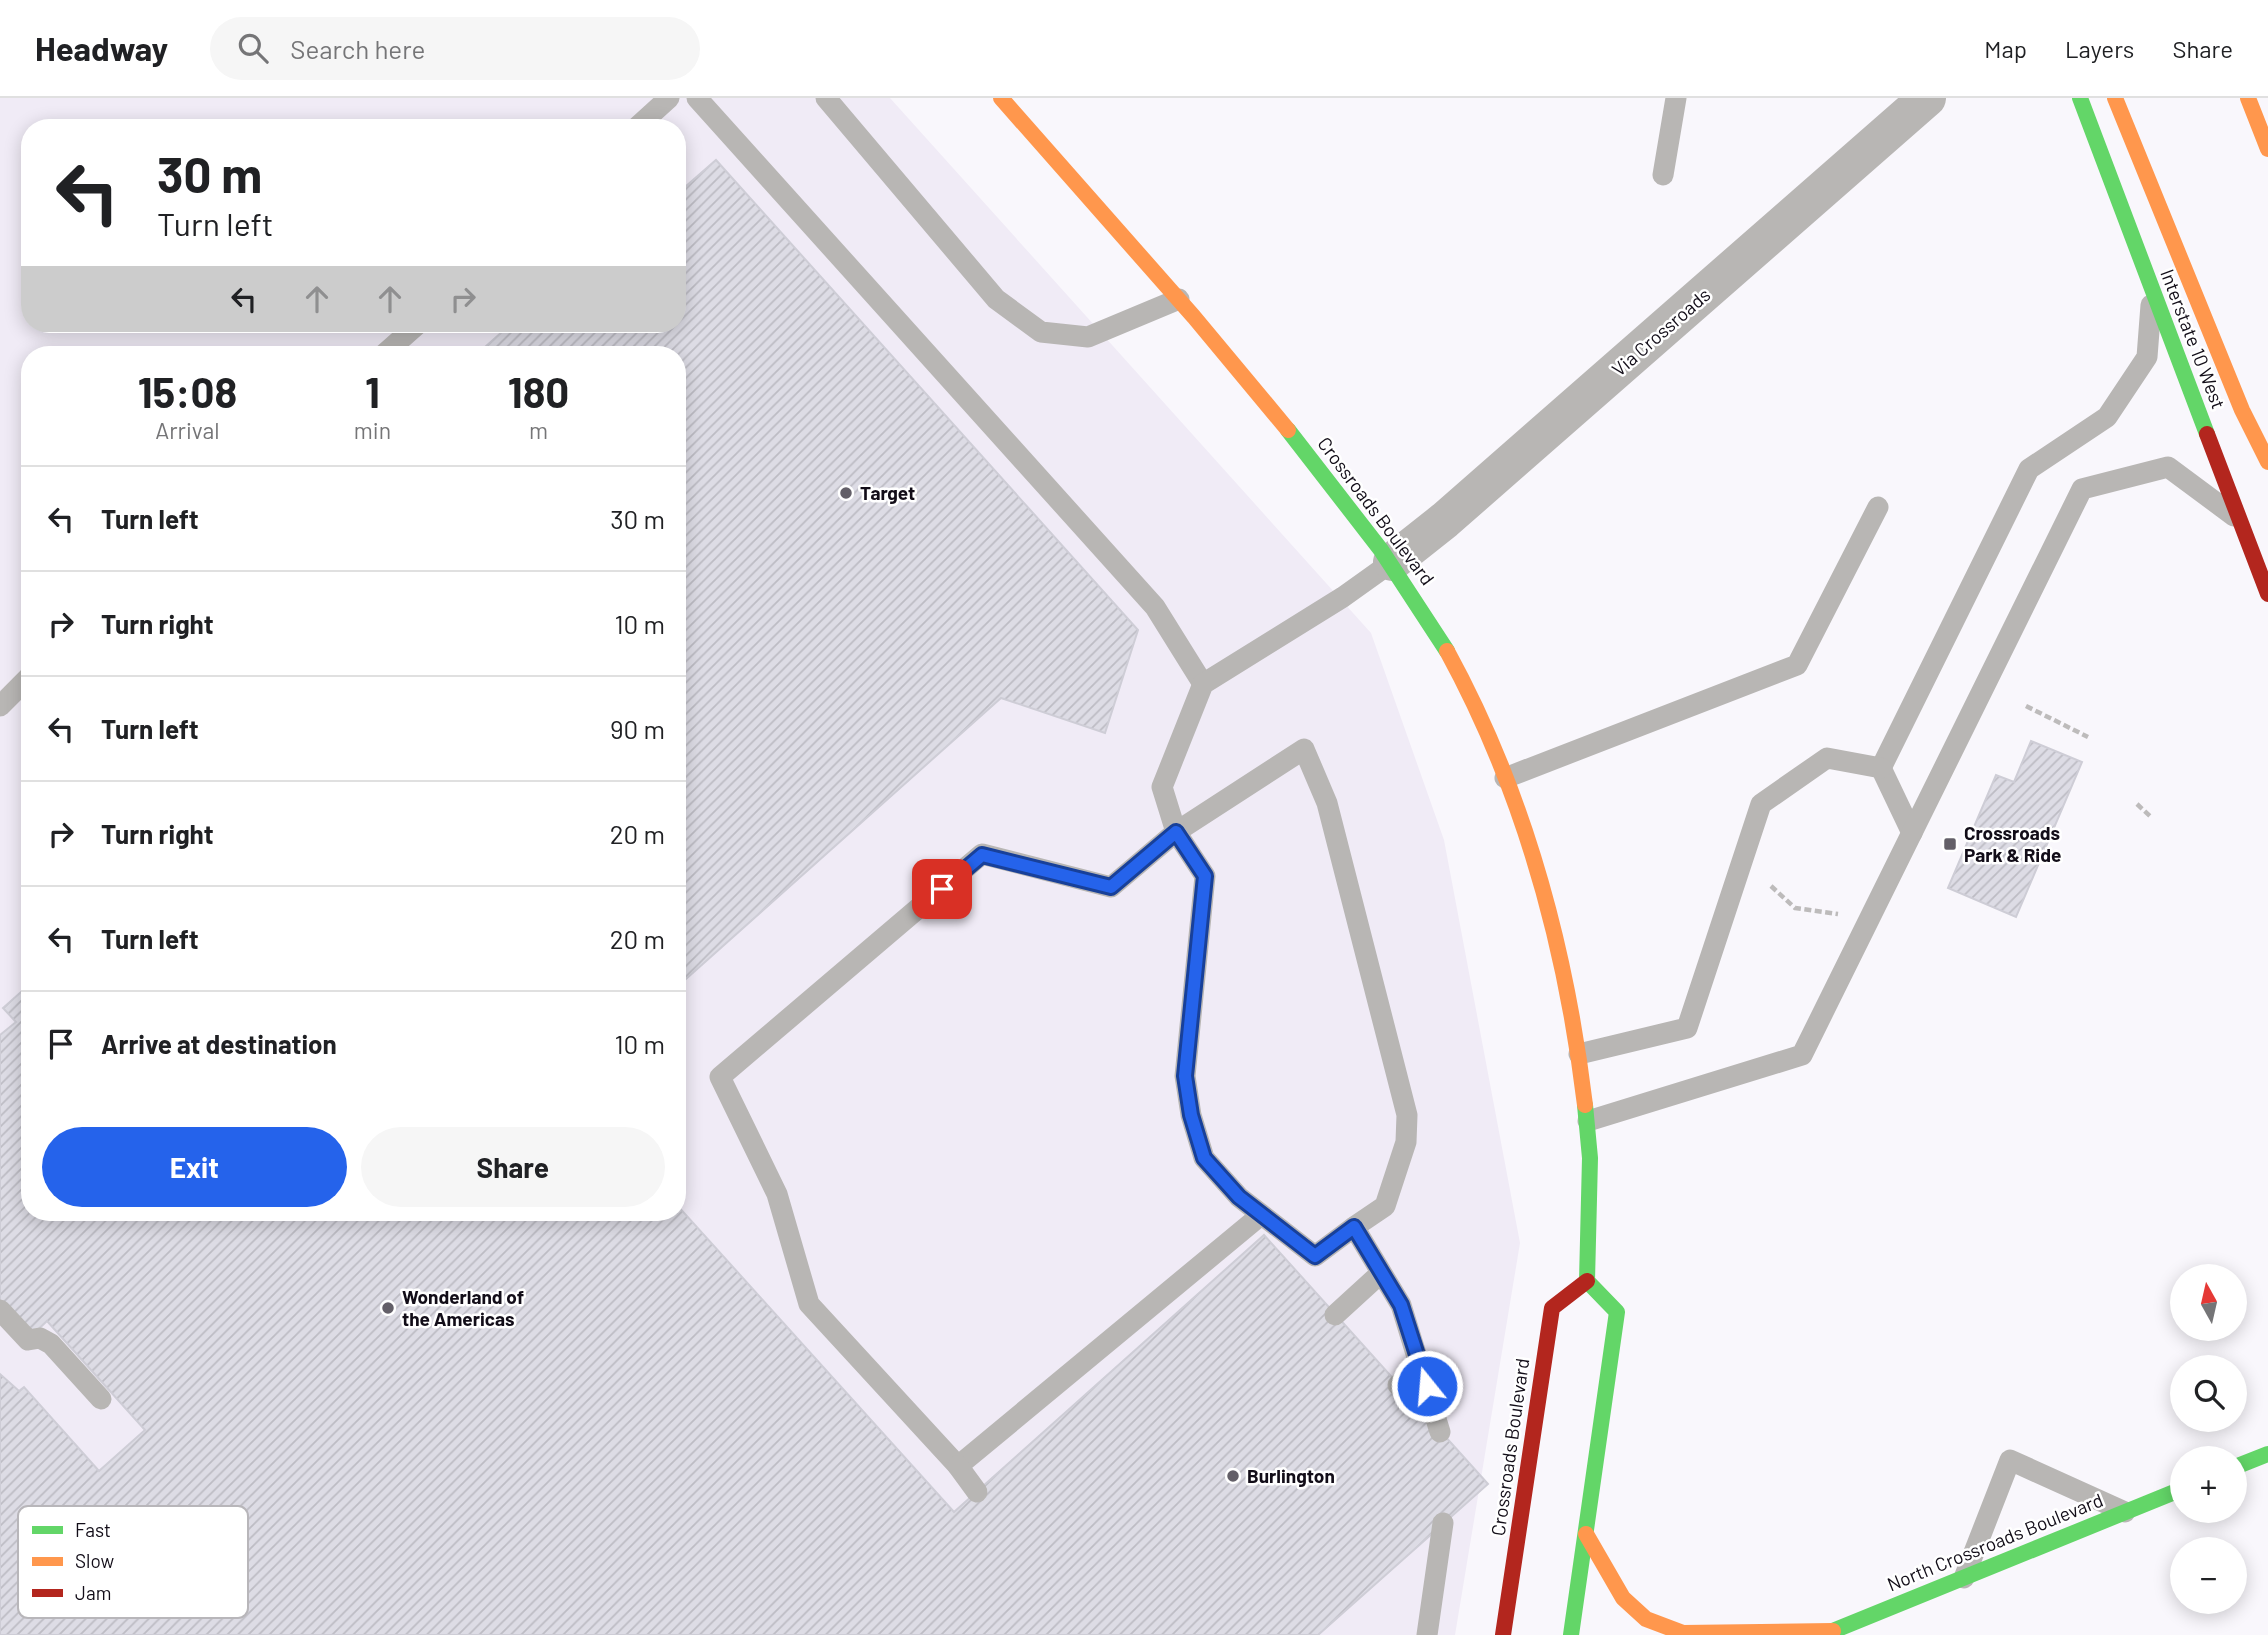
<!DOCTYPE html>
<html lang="en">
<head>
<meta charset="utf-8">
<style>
  body { margin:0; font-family:Barlow,sans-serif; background:#f6f6f6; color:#202124; height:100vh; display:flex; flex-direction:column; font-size:26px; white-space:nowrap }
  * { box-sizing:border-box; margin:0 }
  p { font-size:23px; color:#757577 }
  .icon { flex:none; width:38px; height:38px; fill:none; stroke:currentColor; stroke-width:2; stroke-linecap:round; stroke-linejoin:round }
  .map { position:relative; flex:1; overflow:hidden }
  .drawer { position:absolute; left:21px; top:248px; width:665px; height:875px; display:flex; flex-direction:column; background:#fff; border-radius:28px; box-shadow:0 4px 18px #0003 }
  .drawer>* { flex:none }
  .top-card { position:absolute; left:21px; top:21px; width:665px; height:214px; border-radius:28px; box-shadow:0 4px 18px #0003; background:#fff; color:#202124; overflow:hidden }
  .needle { width:46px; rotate:352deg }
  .buttons { position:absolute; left:2170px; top:1166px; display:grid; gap:14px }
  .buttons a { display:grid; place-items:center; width:77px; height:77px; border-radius:50%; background:#fff; box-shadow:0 4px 18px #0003; font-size:35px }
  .pin { position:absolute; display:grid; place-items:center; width:60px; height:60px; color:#fff; margin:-30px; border-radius:14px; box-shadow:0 4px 10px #0006 }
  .me { position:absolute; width:77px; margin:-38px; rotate:343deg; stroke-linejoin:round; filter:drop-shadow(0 0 5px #0008) }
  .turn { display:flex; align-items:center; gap:24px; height:147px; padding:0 21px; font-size:32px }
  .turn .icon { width:91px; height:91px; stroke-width:2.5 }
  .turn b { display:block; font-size:49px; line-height:60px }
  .lanes { display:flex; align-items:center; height:66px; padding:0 21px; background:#0003; justify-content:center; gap:35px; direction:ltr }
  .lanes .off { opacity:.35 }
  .eta { display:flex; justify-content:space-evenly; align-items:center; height:119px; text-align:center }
  .eta b { font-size:42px; font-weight:700; line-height:49px }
  .action { display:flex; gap:14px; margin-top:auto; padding:14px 21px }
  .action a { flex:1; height:80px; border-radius:42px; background:#2563eb; color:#fff; font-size:28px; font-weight:700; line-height:80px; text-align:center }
  .action a+a { background:#f6f6f6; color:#202124 }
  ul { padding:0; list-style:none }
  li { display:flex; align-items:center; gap:21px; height:105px; padding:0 21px; border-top:2px solid #e0e0e0 }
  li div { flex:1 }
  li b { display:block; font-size:26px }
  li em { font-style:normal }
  header { display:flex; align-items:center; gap:42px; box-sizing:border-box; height:98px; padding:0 35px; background:#fff; border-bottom:2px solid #e0e0e0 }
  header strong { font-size:33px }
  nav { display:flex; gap:38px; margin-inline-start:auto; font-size:24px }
  .search { width:490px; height:63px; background:#f6f6f6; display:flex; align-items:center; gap:18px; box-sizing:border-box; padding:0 24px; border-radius:38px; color:#757577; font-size:26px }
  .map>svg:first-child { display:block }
  .built { fill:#f0ebf6; fill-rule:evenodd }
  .building { fill:url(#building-hatch); stroke:#cecdd6; stroke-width:2 }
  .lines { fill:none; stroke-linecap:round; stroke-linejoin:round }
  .path { stroke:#bdbbbb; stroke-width:4.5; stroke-dasharray:7 3.5; stroke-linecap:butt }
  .lane { stroke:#b8b6b4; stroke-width:21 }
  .street { stroke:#b8b6b4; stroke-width:38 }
  .fast { stroke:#63d668; stroke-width:16 }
  .slow { stroke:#ff974d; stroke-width:16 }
  .jam { stroke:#b3261e; stroke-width:16 }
  .route-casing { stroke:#184099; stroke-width:18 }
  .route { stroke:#2563eb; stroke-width:12 }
  .poi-dot { fill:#635f68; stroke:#fff; stroke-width:2.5 }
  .labels { text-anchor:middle; stroke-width:5; stroke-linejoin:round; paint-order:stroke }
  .street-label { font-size:19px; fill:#120d18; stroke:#fff }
  .poi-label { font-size:19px; font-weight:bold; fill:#120d18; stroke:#fff; text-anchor:start }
  .key { fill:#fff; stroke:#b8b6ba; stroke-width:2 }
  .key-label { font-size:19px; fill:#120d18 }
</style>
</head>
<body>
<header>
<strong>Headway</strong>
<div class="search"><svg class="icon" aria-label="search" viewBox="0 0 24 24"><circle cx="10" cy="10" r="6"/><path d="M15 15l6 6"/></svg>Search here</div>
<nav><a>Map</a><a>Layers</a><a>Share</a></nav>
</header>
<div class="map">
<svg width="2268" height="1537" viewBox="0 0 2268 1537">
  <defs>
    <pattern id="building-hatch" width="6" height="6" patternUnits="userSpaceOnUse" patternTransform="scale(1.75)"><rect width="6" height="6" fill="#dddce5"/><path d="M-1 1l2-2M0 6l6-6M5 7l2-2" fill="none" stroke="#bdbcc4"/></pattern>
  </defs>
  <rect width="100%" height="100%" fill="#f9f7fc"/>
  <path class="built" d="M0,0h890l481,535 73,207 76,403 -65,392h-1455zM30,30h647v196h-647zM30,257h647v858h-647z"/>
  <g class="building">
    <path d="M716,62l422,470 -33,103 -104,-35 -324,289v-632h-201l35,-31h166v-130z"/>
    <path d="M2031,643l51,21 -66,155 -68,-29 48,-113 18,7z"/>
    <path d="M30,886v229h647v-8l277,307 310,-277 224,249 -170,151h-1318v-261l19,17 5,-4 75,84 46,-41 -98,-109 -16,15 -31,-35v-266l16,-13 -13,-14z"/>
  </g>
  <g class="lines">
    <g class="path">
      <path d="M2026,608l62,31"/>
      <path d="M2137,706l15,14"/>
      <path d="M1771,788l24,22 43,6"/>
    </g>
    <g class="lane">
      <path d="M697,0l458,509 48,77"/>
      <path d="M826,0l170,201 45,33 47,5 91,-38"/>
      <path d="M636,30l33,-30"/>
      <path d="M1663,77l13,-77"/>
      <path d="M383,257l35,-31"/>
      <path d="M0,608l30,-30"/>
      <path d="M1881,670l148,-299 78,-52 40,-60 4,-52"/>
      <path d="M1881,670l31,65"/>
      <path d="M1505,680l292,-113 81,-158"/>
      <path d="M1579,956l108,-26 74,-224 66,-46 54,10"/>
      <path d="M1588,1023l214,-66 280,-566 86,-22 66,49"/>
      <path d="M1261,1117l-303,251 -149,-162 -32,-110 -57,-117 262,-223 129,33 65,-55 128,-83 23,54 80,312 -1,27 -21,64 -31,21 47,78 39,127"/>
      <path d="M1354,1129l-39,29 -76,-59 -35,-39 -13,-43 -6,-39 20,-200 -29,-44 -14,-45 41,-103 140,-87 49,-35"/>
      <path d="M0,1212l28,30 12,-2 11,6 50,55"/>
      <path d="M1335,1217l46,-42"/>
      <path d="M1398,1287l23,-22"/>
      <path d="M958,1368l19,26"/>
      <path d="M1964,1480l46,-118 115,52"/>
      <path d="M1427,1537l16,-112"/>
    </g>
    <path class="street" d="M1392,464l53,-42 482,-422"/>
    <g class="fast">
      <path d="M2080,0l127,336"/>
      <path d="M1288,332l93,120 66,101"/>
      <path d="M2235,1369l33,-13"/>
      <path d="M1571,1537l46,-323 -30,-31 3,-123 -5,-53"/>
      <path d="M1823,1537l359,-146"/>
    </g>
    <g class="slow">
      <path d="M1001,0l193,219 94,113"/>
      <path d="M2115,0l127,312 26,52"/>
      <path d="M2248,0l20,51"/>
      <path d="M1447,553c76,139 119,297 138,454"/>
      <path d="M1586,1436l37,64 23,21 37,14 150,-2"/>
    </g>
    <g class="jam">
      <path d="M2207,336l61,160"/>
      <path d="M1503,1537l49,-327 35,-27"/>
    </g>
  </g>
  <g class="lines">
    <defs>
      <path id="route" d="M942,791l40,-34 129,32 65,-55 29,44 -20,200 6,39 13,43 35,39 76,59 39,-29 47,78 26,81"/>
    </defs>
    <use href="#route" class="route-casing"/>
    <use href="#route" class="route"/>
  </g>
  <g class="poi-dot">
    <circle cx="846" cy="395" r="7"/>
    <rect x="1943" y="739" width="14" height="14" rx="3.5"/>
    <circle cx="388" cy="1210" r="7"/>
    <circle cx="1233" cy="1378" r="7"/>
  </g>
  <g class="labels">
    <g class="street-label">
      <text transform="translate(1661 234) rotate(-41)" y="7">Via Crossroads</text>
      <text transform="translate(2193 241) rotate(69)" y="7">Interstate 10 West</text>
      <text transform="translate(1376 413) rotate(53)" y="7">Crossroads Boulevard</text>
      <text transform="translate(1510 1349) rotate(-82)" y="7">Crossroads Boulevard</text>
      <text transform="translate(1995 1444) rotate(-22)" y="7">North Crossroads Boulevard</text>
    </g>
    <g class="poi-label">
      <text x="860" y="402">Target</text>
      <text x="1964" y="742">Crossroads<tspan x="1964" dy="22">Park &amp; Ride</tspan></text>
      <text x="402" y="1206">Wonderland of<tspan x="402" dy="22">the Americas</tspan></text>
      <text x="1247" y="1385">Burlington</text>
    </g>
  </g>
  <rect x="18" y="1408" width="230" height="112" rx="10" class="key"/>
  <rect x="32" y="1428" width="31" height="8" fill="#63d668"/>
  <rect x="32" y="1459" width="31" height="9" fill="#ff974d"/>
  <rect x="32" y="1491" width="31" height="8" fill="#b3261e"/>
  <g class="key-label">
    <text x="75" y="1439">Fast</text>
    <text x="75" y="1470">Slow</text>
    <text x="75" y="1502">Jam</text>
  </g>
</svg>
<div class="buttons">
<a><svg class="needle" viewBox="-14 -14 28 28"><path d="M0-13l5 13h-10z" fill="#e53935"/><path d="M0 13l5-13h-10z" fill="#757577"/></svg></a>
<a><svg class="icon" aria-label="search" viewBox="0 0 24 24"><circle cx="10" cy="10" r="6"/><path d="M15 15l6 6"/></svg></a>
<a>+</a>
<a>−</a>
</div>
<div class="pin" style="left:942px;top:791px;background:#d93025"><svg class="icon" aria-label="arrive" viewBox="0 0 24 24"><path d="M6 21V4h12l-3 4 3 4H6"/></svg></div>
<svg class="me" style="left:1427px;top:1288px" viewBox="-20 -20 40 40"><circle r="17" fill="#2563eb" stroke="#fff" stroke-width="3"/><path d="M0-11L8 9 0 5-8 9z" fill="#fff"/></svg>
<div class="top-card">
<div class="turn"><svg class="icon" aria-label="left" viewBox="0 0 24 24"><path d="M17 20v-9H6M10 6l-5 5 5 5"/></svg><div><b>30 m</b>Turn left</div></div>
<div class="lanes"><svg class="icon" aria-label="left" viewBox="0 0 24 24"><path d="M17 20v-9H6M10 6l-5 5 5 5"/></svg><svg class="icon off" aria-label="ahead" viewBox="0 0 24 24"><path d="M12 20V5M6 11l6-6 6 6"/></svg><svg class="icon off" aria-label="ahead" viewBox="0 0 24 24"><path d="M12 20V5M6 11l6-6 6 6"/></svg><svg class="icon off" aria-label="right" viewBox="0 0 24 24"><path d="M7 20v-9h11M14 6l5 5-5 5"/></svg></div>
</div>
<section class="drawer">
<div class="eta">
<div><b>15:08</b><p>Arrival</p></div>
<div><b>1</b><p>min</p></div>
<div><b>180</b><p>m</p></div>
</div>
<ul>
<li><svg class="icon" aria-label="left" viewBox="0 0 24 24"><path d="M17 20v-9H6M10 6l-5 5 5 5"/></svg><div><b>Turn left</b></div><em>30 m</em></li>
<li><svg class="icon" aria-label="right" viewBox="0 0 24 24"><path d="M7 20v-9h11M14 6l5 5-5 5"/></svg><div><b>Turn right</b></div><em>10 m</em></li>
<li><svg class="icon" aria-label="left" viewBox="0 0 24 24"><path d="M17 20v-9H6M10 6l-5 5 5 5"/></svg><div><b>Turn left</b></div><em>90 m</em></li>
<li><svg class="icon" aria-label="right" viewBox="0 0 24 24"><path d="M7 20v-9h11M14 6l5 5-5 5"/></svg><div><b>Turn right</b></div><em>20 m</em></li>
<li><svg class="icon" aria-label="left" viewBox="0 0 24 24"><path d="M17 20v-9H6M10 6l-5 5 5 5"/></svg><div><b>Turn left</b></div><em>20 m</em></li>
<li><svg class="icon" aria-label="arrive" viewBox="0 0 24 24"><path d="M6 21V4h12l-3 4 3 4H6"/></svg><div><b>Arrive at destination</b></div><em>10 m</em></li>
</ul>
<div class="action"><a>Exit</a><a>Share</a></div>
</section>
</div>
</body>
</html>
